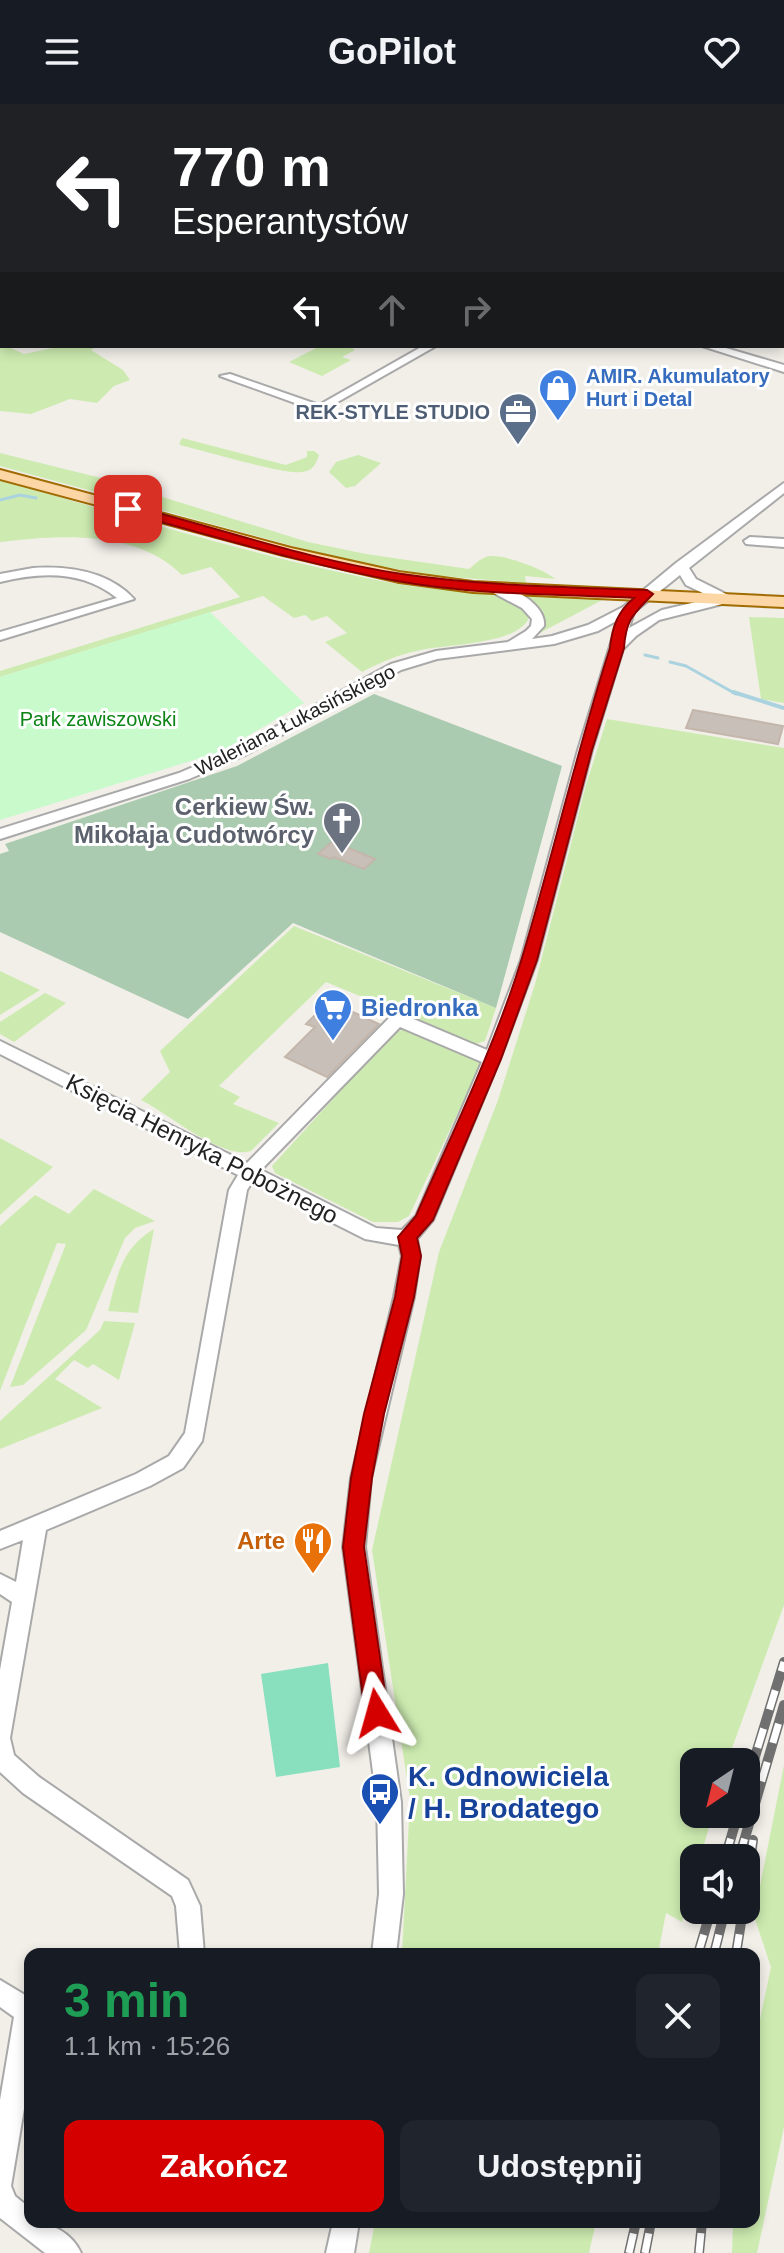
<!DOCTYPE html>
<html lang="pl">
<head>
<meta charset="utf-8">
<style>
  body { margin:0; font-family:Helvetica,sans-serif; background:#20242c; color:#f1f3f6; height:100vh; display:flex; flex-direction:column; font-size:30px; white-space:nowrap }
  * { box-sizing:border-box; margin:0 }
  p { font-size:26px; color:#9ea1a6 }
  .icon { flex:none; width:44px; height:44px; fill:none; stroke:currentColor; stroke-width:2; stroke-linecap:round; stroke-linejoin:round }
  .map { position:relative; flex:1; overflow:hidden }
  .drawer { position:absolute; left:24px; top:1844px; width:736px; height:280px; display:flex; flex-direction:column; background:#171b24; border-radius:16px; box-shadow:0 4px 12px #0003 }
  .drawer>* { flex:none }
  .hud { position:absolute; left:0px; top:0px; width:784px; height:244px; box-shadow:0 4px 12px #0003; background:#202124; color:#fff; overflow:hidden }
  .needle { width:52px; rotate:215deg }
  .buttons { position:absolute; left:680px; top:1644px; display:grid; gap:16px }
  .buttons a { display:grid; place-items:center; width:80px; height:80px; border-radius:16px; background:#171b24; box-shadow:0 4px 12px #0003; font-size:40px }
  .pin { position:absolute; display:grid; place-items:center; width:68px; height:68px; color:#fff; margin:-34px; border-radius:16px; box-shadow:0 4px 12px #0006 }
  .me { position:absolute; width:88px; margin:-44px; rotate:352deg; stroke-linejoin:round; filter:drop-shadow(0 0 6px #0008) }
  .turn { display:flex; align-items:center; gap:28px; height:168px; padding:0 40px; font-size:36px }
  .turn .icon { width:104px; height:104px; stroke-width:2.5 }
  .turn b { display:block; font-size:56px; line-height:68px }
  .lanes { display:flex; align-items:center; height:76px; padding:0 40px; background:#0003; justify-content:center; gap:40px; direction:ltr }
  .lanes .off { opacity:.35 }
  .round { display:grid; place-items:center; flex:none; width:84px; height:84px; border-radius:16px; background:#20242c }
  .summary { display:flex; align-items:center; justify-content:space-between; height:136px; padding:0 40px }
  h1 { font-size:48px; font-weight:700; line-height:60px; color:#1e9e55 }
  .cta { display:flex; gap:16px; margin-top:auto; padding:16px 40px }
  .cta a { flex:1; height:92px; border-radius:16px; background:#d40000; color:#fff; font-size:32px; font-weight:700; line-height:92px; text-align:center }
  .cta a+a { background:#20242c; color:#f1f3f6 }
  header { display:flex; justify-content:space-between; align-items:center; height:104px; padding:0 40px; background:#171b24; font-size:36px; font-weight:700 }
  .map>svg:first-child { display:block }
  .grass { fill:#cdebb0 }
  .cemetery { fill:#aacbaf }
  .park { fill:#c8facc }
  .pitch { fill:#88e0be }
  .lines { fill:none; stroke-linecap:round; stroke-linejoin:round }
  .stream-far1 { stroke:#aad3df; stroke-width:3 }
  .stream { stroke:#aad3df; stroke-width:4 }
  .building { fill:#c7bfb8; stroke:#c4b6ab; stroke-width:2 }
  .minor-casing { stroke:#a9a9a9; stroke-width:4 }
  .major-casing { stroke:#a06b00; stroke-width:4 }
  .minor { fill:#fff; fill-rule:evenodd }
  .major { fill:#fcd6a4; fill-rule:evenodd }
  .rail-casing { stroke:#707070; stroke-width:10 }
  .rail { stroke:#fff; stroke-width:7; stroke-dasharray:20; stroke-linecap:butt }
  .route { fill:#d40000; stroke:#8a0000; stroke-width:2 }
  .labels { text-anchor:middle; stroke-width:6; stroke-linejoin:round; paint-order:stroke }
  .far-shop-label { font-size:20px; font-weight:bold; fill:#366cbe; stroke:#fff; text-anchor:start }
  .far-service-label { font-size:20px; font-weight:bold; fill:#4e5e75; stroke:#fff; text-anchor:end }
  .far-park-label { font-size:20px; fill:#0c8416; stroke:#fff }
  .far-street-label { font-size:20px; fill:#222; stroke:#fff }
  .worship-label { font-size:24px; font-weight:bold; fill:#5b616d; stroke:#fff; text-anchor:end }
  .shop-label { font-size:24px; font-weight:bold; fill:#366cbe; stroke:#fff; text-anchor:start }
  .street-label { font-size:24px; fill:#222; stroke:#fff }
  .food-label { font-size:24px; font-weight:bold; fill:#c56008; stroke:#fff; text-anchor:end }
  .near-transit-label { font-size:28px; font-weight:bold; fill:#164399; stroke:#fff; text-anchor:start }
</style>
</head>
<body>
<header><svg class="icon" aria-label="menu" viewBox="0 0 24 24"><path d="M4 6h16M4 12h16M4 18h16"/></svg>GoPilot<svg class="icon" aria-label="heart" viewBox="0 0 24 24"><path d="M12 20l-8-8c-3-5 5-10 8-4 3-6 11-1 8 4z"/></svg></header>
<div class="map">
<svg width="784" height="2149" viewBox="0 0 784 2149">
  <rect width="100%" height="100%" fill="#f2efe9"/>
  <g class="grass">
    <path d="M0,239l24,11 38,-8h36l-7,4 32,20 7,10 -16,6 -17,17 -27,-4 -39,15 -31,-3z"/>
    <path d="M320,242h29l6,4 -13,7 9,3 -29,16 -33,-14z"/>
    <path d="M182,334l104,27 21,-8v-6h7l5,4c-3,9 -6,16 -17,17 -18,3 -96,-21 -119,-26l-4,-2z"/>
    <path d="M0,349l101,25 207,64 58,12 103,15c5,-4 11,-10 17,-12 13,-5 59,12 69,22l-30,-3 1,7 -97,-8 -92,-17 -337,-92z"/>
    <path d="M358,351l23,8 -26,23 -9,2 -17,-16 7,-10z"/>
    <path d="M0,376c131,37 262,79 396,104 42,8 103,-1 134,31 -8,30 -82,29 -109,35 -21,4 -40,12 -59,22l-37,-30 22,-9 -20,-17 -15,5 -7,-6 -11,3 -31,-22 -263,81v-6l240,-74 -29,-30 -29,8c-46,-46 -123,-40 -182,-33z"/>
    <path d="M516,489l90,5 -70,37 8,-13 -2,-12z"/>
    <path d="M749,513l35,1v85l-23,-4z"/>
    <path d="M607,615l177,29v857l-57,157h-33v52h19l-13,44h-6v22l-12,42 -16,-9 -8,41h-256l8,-155 -38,-249 67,-298 59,-152 37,-116 51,-199z"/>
    <path d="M294,822l202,82 -11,33 -9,3 -150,-62 -107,104 21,11 -7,7 46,19 -28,28c-30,9 -83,-38 -110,-51l29,-28 -10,-21z"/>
    <path d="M0,867l40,19 -40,25z"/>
    <path d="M45,889l21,10 -52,39 -14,-8v-12z"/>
    <path d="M406,925l76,33 -73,154 -11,6h-25l-98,-49 -3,-7 121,-133z"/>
    <path d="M0,1034l53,29 -53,48z"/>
    <path d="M94,1085l61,32 -20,7 -10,10 -39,92 -63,55 -13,2 56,-143 -9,-1 -57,148v-165l35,-31 34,19z"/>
    <path d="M154,1125l-16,84 -30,-2c9,-35 13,-62 46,-82z"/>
    <path d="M104,1217l31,2 -16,57 -26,-16 -5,4 -14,-8 -19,19 47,29 -102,41v-28l100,-91z"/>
    <path d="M784,1661v362l-27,126h-25l1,-31h21v-174l17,-81 -17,-51z"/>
    <path d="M375,2118h221l-7,31h-220z"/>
  </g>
  <path class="cemetery" d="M374,590l188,72 -66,242 -203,-85 -105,96 -188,-87v-78l9,-3 -4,-7 232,-78z"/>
  <path class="park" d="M210,508l94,91 -84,49 -220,68v-143z"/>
  <path class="pitch" d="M328,1559l12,104 -64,10 -15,-103z"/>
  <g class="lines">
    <g class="stream-far1">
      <path d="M0,396l20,-5 16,3"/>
      <path d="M645,551l13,3"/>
      <path d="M670,558l16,4 50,28"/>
    </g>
    <path class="stream" d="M733,588l51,16"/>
  </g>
  <g class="building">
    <path d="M693,606l6,1 84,15 -5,18 -92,-16z"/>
    <path d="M334,736l10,6 31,13 -11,10 -30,-12 -3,2 -13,-5z"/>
    <path d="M329,897l50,23 -52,53 -42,-20 30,-30 -9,-3z"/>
  </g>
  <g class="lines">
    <defs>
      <g id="minor">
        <path d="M52,0h8l1,2h-8z"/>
        <path d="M367,0h15l1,2h-15z"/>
        <rect x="0" y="45" width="2" height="6"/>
        <path d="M782,50l2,1v6l-2,-1z"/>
        <path d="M0,67l2,1v6l-2,-1z"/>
        <path d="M0,129h2l-2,7z"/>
        <rect x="782" y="134" width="2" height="6"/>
        <path d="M423,242h13l-116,66 -100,-36 10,-2 89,31z"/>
        <path d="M702,242h17l65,19v7z"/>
        <path d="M784,379v10l-95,75 7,11 34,17v6l-71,18 -23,16 -13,13 -31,101 -55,210 -37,99 -67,161 -16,19 3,17 -6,41 -43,181 -6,69 36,255 2,92 -7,60h-24l7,-60 -2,-92 -34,-255 8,-69 43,-181 8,-41 -3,-11 -34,-6 -113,-57 -5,8 -45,251 -19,27 -33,18 -104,44 -36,208 4,17 25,22 149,103 12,26 4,48h-24l-4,-48 -4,-10 -149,-103 -23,-21v-102l12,-68 -12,-8v-20l16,8 7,-42 -23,9v-18l136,-57 33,-18 16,-23 44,-243 9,-15 -238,-121v-13l247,122 145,-148h12l83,35 34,-90 57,-210 40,-130 -20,11 -44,13 -117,15 -36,11 -156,85 -56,24 -189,60v-10l179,-56 56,-24 156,-85 45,-13 72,-9 18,-11 5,-5 1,-7 -10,-11 -32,-17v-6c19,-2 57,20 54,41l-12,13 20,-3 36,-11 35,-18 53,-44zM680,471l6,10 27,13 -51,12 -33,18 5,-16zM400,923l82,35 -66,154 -14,14 -26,-2 -115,-58z"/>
        <path d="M750,433l34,2v8l-38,-3 -2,-3z"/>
        <path d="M33,464c36,-2 75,3 101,31l-134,41v-8l117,-34c-35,-28 -76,-26 -117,-16v-8z"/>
        <path d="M0,1876l30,18v75l-19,113 4,10 15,12v14c21,0 42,11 51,31h-36l-45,-35v-118l14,-83 -14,-10z"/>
        <path d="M333,2118h26l-5,31h-28z"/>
      </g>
      <path id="major" d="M0,366l291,78 108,24 74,10 311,15v10l-311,-15 -74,-10 -116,-27 -283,-76z"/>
    </defs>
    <use href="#minor" class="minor-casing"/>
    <use href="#major" class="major-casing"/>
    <use href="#minor" class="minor"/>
    <use href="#major" class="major"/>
    <defs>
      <g id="rail">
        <path d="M746,1682l38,-124"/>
        <path d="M725,1754l13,-44"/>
        <path d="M739,1754l45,-153"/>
        <path d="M746,1784l7,-48"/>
        <path d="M698,1850l13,-44"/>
        <path d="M714,1850l11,-44"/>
        <path d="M736,1850l7,-44"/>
        <path d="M629,2149l7,-31"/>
        <path d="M645,2149l6,-31"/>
        <path d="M699,2149l3,-31"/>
      </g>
    </defs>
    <use href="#rail" class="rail-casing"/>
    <use href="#rail" class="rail"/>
  </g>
  <path class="route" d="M128,401c91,23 181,55 274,69 81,12 163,13 245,16l6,4c-19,20 -27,24 -29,54l-32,102 -55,210 -36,99 -68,161 -16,18 4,18 -7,41 -30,117 -12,64 -8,69 24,166 -3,8 -8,3 -8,-3 -4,-8 -22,-166 8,-69 13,-64 31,-117 7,-41 -4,-19 18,-21c37,-85 79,-170 106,-258 31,-103 55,-208 88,-310 2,-21 8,-37 24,-50 -79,-4 -159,-3 -237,-17 -93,-17 -183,-45 -273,-69l-2,-3z"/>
  <defs>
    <symbol id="shop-pin" viewBox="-11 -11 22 30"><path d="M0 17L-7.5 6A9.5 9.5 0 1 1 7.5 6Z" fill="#3f7fe0" stroke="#fff"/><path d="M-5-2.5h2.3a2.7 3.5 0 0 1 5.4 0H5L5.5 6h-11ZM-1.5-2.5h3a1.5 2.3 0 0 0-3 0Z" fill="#fff"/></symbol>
    <symbol id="office-pin" viewBox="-11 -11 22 30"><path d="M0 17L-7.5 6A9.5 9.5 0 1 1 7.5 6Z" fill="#5c6f8a" stroke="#fff"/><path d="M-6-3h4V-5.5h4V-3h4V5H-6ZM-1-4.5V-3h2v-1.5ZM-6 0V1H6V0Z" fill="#fff"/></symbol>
    <symbol id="church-pin" viewBox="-11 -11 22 30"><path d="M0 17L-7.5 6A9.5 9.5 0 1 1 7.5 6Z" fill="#6b7280" stroke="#fff"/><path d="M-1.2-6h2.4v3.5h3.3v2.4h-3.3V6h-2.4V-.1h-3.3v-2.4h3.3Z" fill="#fff"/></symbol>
    <symbol id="supermarket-pin" viewBox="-11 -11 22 30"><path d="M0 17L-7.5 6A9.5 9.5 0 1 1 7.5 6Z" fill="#3f7fe0" stroke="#fff"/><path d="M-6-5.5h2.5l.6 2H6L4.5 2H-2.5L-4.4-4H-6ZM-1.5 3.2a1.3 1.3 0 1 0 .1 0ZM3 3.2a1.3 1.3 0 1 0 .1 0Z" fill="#fff"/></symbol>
    <symbol id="restaurant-pin" viewBox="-11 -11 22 30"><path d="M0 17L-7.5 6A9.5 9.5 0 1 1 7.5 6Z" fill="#e8710a" stroke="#fff"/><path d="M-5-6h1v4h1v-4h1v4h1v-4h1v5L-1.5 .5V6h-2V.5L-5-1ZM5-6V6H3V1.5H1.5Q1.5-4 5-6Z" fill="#fff"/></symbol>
    <symbol id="bus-pin" viewBox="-11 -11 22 30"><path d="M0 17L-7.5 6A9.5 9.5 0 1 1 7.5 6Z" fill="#1a4fb4" stroke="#fff"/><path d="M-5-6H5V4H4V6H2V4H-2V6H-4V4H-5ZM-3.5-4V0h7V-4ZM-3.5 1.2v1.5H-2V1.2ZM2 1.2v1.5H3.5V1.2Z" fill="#fff"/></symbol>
  </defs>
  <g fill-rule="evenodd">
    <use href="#shop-pin" x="536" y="262" width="44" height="60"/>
    <use href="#office-pin" x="496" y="286" width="44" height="60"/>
    <use href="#church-pin" x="320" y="695" width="44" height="60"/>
    <use href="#supermarket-pin" x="311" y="882" width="44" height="60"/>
    <use href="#restaurant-pin" x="291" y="1415" width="44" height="60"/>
    <use href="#bus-pin" x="358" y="1666" width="44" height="60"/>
  </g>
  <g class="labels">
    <g class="far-shop-label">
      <text x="586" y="279">AMIR. Akumulatory<tspan x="586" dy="23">Hurt i Detal</tspan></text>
    </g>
    <g class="far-service-label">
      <text x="490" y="315">REK-STYLE STUDIO</text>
    </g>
    <g class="far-park-label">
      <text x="98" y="622">Park zawiszowski</text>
    </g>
    <g class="far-street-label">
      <text transform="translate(295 616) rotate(-27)" y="7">Waleriana Łukasińskiego</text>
    </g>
    <g class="worship-label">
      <text x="314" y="711">Cerkiew Św.<tspan x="314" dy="28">Mikołaja Cudotwórcy</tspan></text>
    </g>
    <g class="shop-label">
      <text x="361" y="912">Biedronka</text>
    </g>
    <g class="street-label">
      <text transform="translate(202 1045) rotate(27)" y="8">Księcia Henryka Pobożnego</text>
    </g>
    <g class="food-label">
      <text x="285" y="1445">Arte</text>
    </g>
    <g class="near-transit-label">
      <text x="408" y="1682">K. Odnowiciela<tspan x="408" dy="32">/ H. Brodatego</tspan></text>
    </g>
  </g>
</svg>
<div class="buttons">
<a><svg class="needle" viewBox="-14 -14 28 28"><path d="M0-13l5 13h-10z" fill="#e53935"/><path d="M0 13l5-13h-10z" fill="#9ea1a6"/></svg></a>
<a><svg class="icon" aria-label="sound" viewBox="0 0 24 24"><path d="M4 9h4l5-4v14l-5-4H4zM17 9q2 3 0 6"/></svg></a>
</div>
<div class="pin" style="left:128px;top:405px;background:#d93025"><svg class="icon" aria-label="arrive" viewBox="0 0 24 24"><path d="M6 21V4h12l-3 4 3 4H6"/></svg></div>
<svg class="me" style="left:377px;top:1609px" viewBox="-20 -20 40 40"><path d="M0-17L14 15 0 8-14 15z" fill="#d40000" stroke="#fff" stroke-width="4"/></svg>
<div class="hud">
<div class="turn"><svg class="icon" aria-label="left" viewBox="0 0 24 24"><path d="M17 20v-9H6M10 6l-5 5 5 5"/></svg><div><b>770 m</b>Esperantystów</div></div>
<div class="lanes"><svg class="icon" aria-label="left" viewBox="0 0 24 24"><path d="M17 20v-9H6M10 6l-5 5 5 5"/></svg><svg class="icon off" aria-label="ahead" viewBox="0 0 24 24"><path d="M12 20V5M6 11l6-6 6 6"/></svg><svg class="icon off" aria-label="right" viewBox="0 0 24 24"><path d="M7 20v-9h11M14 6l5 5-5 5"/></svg></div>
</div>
<section class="drawer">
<div class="summary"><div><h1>3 min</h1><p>1.1 km · 15:26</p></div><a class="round"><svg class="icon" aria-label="close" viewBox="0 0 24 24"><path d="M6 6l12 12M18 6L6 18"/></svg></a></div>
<div class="cta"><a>Zakończ</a><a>Udostępnij</a></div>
</section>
</div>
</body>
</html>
